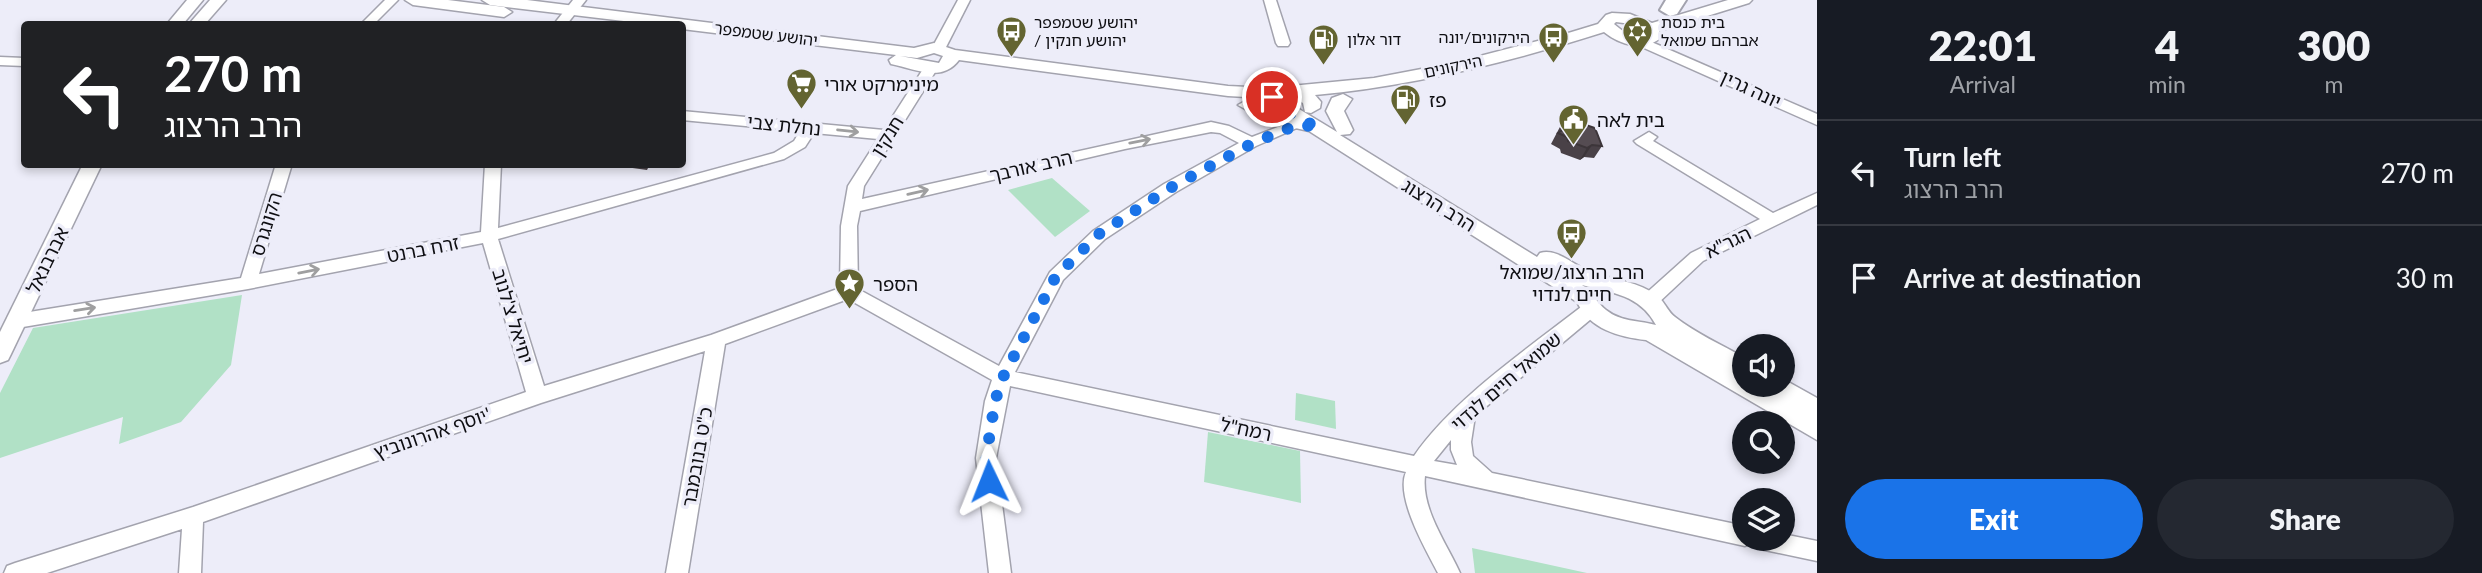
<!DOCTYPE html>
<html lang="en">
<head>
<meta charset="utf-8">
<style>
  body { margin:0; font-family:Lato,"Noto Sans Hebrew",sans-serif; background:#242831; color:#f1f3f6; height:100vh; display:flex; flex-direction:column; font-size:26px; white-space:nowrap }
  * { box-sizing:border-box; margin:0 }
  p { font-size:23px; color:#9ea1a6 }
  .icon { flex:none; width:38px; height:38px; fill:none; stroke:currentColor; stroke-width:2; stroke-linecap:round; stroke-linejoin:round }
  .map { position:relative; flex:1; overflow:hidden }
  .sheet { display:flex; flex-direction:column; background:#171b24; width:665px }
  .sheet>* { flex:none }
  .top-card { position:absolute; left:21px; top:21px; width:665px; height:147px; border-radius:7px; box-shadow:0 4px 10px #0003; background:#202124; color:#fff; overflow:hidden }
  .buttons { position:absolute; left:1732px; top:334px; display:grid; gap:14px }
  .buttons a { display:grid; place-items:center; width:63px; height:63px; border-radius:50%; background:#171b24; box-shadow:0 4px 10px #0003; font-size:35px }
  .pin { position:absolute; display:grid; place-items:center; width:60px; height:60px; color:#fff; margin:-30px; border:4px solid #fff; border-radius:50%; box-shadow:0 2px 7px #0007 }
  .me { position:absolute; width:77px; margin:-38px; rotate:358deg; stroke-linejoin:round; filter:drop-shadow(0 0 5px #0008) }
  .turn { display:flex; align-items:center; gap:24px; height:147px; padding:0 28px; font-size:32px }
  .turn .icon { width:91px; height:91px; stroke-width:2.5 }
  .turn b { display:block; font-size:49px; line-height:60px }
  .eta { display:flex; justify-content:space-evenly; align-items:center; height:119px; text-align:center }
  .eta b { font-size:42px; font-weight:800; line-height:49px }
  .cta { display:flex; gap:14px; margin-top:auto; padding:14px 28px }
  .cta a { flex:1; height:80px; border-radius:42px; background:#1a73e8; color:#fff; font-size:28px; font-weight:800; line-height:80px; text-align:center }
  .cta a+a { background:#242831; color:#f1f3f6 }
  ul { padding:0; list-style:none }
  li { display:flex; align-items:center; gap:21px; height:105px; padding:0 28px; border-top:2px solid #363941 }
  li div { flex:1 }
  li b { display:block; font-size:26px }
  li em { font-style:normal }
  main { display:flex; flex:1; min-height:0 }
  .map>svg:first-child { display:block }
  .green { fill:#b1e1c6 }
  .lines { fill:none; stroke-linecap:round; stroke-linejoin:round }
  .minor-casing { stroke:#a3a3ae; stroke-width:3 }
  .tertiary-casing { stroke:#a3a3ae; stroke-width:3 }
  .primary-casing { stroke:#a3a3ae; stroke-width:4 }
  .minor { fill:#fff; fill-rule:evenodd }
  .tertiary { fill:#fff; fill-rule:evenodd }
  .primary { fill:#fff; fill-rule:evenodd }
  .wall { fill:#494147 }
  .shaded-wall { fill:#3c3539 }
  .building { fill:#554c52; stroke:#3c3539; stroke-width:2 }
  .oneway { stroke:#9f9fa0 }
  .route { stroke:#1a73e8; stroke-width:12; stroke-dasharray:0 21.6 }
  .labels { text-anchor:middle; stroke-width:7; stroke-linejoin:round; paint-order:stroke }
  .far-poi-label { font-size:16px; fill:#0e0e12; stroke:#ededf9; text-anchor:start }
  .far-street-label { font-size:16px; fill:#0e0e12; stroke:#ededf9 }
  .poi-label { font-size:19px; fill:#0e0e12; stroke:#ededf9; text-anchor:start }
  .street-label { font-size:19px; fill:#0e0e12; stroke:#ededf9 }
</style>
</head>
<body>
<main>
<div class="map">
<svg width="1817" height="573" viewBox="0 0 1817 573">
  <rect width="100%" height="100%" fill="#ededf9"/>
  <g class="green">
    <path d="M1052,178l38,33 -35,26 -47,-47z"/>
    <path d="M242,295l-11,70 -50,57 -62,22 4,-27 -123,41v-65l33,-65z"/>
    <path d="M1296,393l39,8 1,28 -41,-9z"/>
    <path d="M1208,432l92,19 1,52 -97,-21z"/>
    <path d="M1472,548l115,25h-112z"/>
  </g>
  <g class="lines">
    <defs>
      <g id="minor">
        <path d="M385,0h13l-24,24h-13z"/>
        <path d="M573,0h13l-19,24h-13z"/>
        <path d="M958,0h12l-26,51h-10l-2,-3z"/>
        <path d="M1264,0h12l14,43 -2,3h-10l-2,-3z"/>
        <path d="M1640,37l177,77v11l-182,-81 -2,-3z"/>
        <path d="M0,57l24,1v8l-24,-1z"/>
        <path d="M930,65l7,4 -73,117 -2,13 349,-77 18,4 23,11 47,-18 7,5 -50,22 -80,46 -71,47 -42,41 -48,92 399,84c39,-57 116,-109 171,-152h12l3,5 -3,5 -122,102 -4,26 2,14 19,17 253,53v13h38v-5l34,7v20l-57,-12 -9,-6 -6,3 -320,-70c-4,33 22,68 35,97h-22c-12,-23 -43,-76 -32,-101l-396,-86 -14,72 15,115h-22l-13,-115 9,-57 7,-21 -144,-81 -123,45 -37,229h-22l39,-222 -164,52 -338,119 -2,51h-22l3,-44 -135,44h-43l3,-7 8,-3 178,-56 333,-115 -43,-149 -235,46 -231,39 -6,-2 -3,-5 3,-5 6,-2 224,-36 35,-114h16l-33,110 222,-42 4,-68h16l-3,64 276,-75 20,-12 6,-10 -118,-11v-9l202,19 41,-64zM1211,132l9,1 19,10 -75,41 -71,47 -43,41 -51,94 -141,-77 -1,-63 3,-15 265,-62zM814,133l64,6 -30,47 -7,40 -1,62 -129,47 -167,51 -46,-147 286,-80 21,-12zM1451,440v10l6,15 -23,-4z"/>
        <path d="M1649,132l8,5 -4,4 120,72 44,-20v12l-114,56 -48,45h-12l-3,-5 3,-5 48,-43 69,-34 -123,-75 -3,-3z"/>
      </g>
      <g id="tertiary">
        <path d="M187,0h16l-20,24h-16z"/>
        <path d="M210,0h16l-21,24h-16z"/>
        <path d="M405,0h43l56,7 8,5 -8,5 -91,-12z"/>
        <path d="M482,0h45l387,48 20,-5 21,7 273,36 41,2 105,-10 79,-15 112,-29 33,-10 8,-9 6,-2 18,1 22,9 76,-23h24l-3,3 -90,28 3,5c-15,17 -42,9 -58,-4 -94,30 -191,54 -289,63l6,7 -1,6 -9,5 -6,-1 -2,-9 -11,-7 -28,2 -36,-2 -269,-36c-17,23 -44,9 -68,4l-2,-4 7,-5 -214,-26v-5h-33l-159,-19zM1616,22l15,2 14,11c-11,4 -22,-3 -31,-11zM934,53l9,3 -4,7 -39,-7 17,2z"/>
        <path d="M1343,94l9,5 -8,12 9,19 -3,4 -10,1 197,122 3,-4c17,-5 33,12 49,18 20,8 41,9 61,20 16,9 15,18 25,26 20,16 47,28 70,41v27l19,2 -1,-2h20v-6l34,19v42l-171,-100c-28,-3 -56,-11 -69,-38l-268,-171 -41,-9 -30,-17 9,-5 39,15 1,-6h12l38,23 -11,-21 6,-13zM1582,285c31,8 58,10 74,40 -18,-5 -35,-3 -50,-15 -10,-8 -13,-18 -24,-25z"/>
        <path d="M83,164h19l-91,190 -3,6 -8,3v-31z"/>
      </g>
      <path id="primary" d="M1666,0h20l-9,14 -7,2 -10,-6z"/>
    </defs>
    <use href="#minor" class="minor-casing"/>
    <use href="#tertiary" class="tertiary-casing"/>
    <use href="#primary" class="primary-casing"/>
    <use href="#minor" class="minor"/>
    <use href="#tertiary" class="tertiary"/>
    <use href="#primary" class="primary"/>
  </g>
  <g class="wall">
    <path d="M1562,123l40,23 -8,12 -10,-1 -4,3 -19,-7 -1,-4 -9,-5z"/>
    <path d="M618,164h32l-3,6 -29,-4z"/>
  </g>
  <path class="shaded-wall" d="M1592,145l-8,12 -4,3 7,-12z"/>
  <path class="building" d="M1574,121l21,7 7,18 -10,-1 -5,3 -19,-7 -1,-4 -9,-4 6,-4 -2,-6 8,1z"/>
  <defs><path id="oneway-shaft" d="M-6 0H5M1.5-3L5.5 0L1.5 3" fill="none" stroke-width="1.6" stroke-linecap="round" stroke-linejoin="round" transform="scale(1.75)"/></defs>
  <g class="oneway">
    <use href="#oneway-shaft" transform="translate(848 131) rotate(6)"/>
    <use href="#oneway-shaft" transform="translate(1140 141) rotate(-11)"/>
    <use href="#oneway-shaft" transform="translate(918 192) rotate(-13)"/>
    <use href="#oneway-shaft" transform="translate(309 271) rotate(-11)"/>
    <use href="#oneway-shaft" transform="translate(85 309) rotate(-9)"/>
  </g>
  <g class="lines">
    <path class="route" d="M989,481l-3,-23 9,-57 8,-24 53,-101 43,-42 71,-46 81,-44 48,-20 20,4c-13,-7 -44,-19 -47,-31"/>
  </g>
  <defs>
    <symbol id="bus-pin" viewBox="-11 -11 22 30"><path d="M0 17L-7.5 6A9.5 9.5 0 1 1 7.5 6Z" fill="#636431" stroke="#ededf9"/><path d="M-5-6H5V4H4V6H2V4H-2V6H-4V4H-5ZM-3.5-4V0h7V-4ZM-3.5 1.2v1.5H-2V1.2ZM2 1.2v1.5H3.5V1.2Z" fill="#fff"/></symbol>
    <symbol id="synagogue-pin" viewBox="-11 -11 22 30"><path d="M0 17L-7.5 6A9.5 9.5 0 1 1 7.5 6Z" fill="#636431" stroke="#ededf9"/><path d="M0-6.5L5.6 3.2H-5.6ZM0 6.5L5.6-3.2H-5.6Z" fill="#fff"/></symbol>
    <symbol id="fuel-pin" viewBox="-11 -11 22 30"><path d="M0 17L-7.5 6A9.5 9.5 0 1 1 7.5 6Z" fill="#636431" stroke="#ededf9"/><path d="M-5.5-6h7V0h2V4h1.3V-2.5L3-4.5l.8-.8L6-3V5H2.5V1h-1V6h-7ZM-4.2-4.7v3.2H.2V-4.7Z" fill="#fff"/></symbol>
    <symbol id="supermarket-pin" viewBox="-11 -11 22 30"><path d="M0 17L-7.5 6A9.5 9.5 0 1 1 7.5 6Z" fill="#636431" stroke="#ededf9"/><path d="M-6-5.5h2.5l.6 2H6L4.5 2H-2.5L-4.4-4H-6ZM-1.5 3.2a1.3 1.3 0 1 0 .1 0ZM3 3.2a1.3 1.3 0 1 0 .1 0Z" fill="#fff"/></symbol>
    <symbol id="civic-pin" viewBox="-11 -11 22 30"><path d="M0 17L-7.5 6A9.5 9.5 0 1 1 7.5 6Z" fill="#636431" stroke="#ededf9"/><path d="M-.6-6.5H3V-4.5H.6V-3L4-1V1h2V6H-6V1h2V-1L-.6-3ZM-1.2 2.5V6h2.4V2.5Z" fill="#fff"/></symbol>
    <symbol id="sight-pin" viewBox="-11 -11 22 30"><path d="M0 17L-7.5 6A9.5 9.5 0 1 1 7.5 6Z" fill="#636431" stroke="#ededf9"/><path d="M0-6L1.8-2.2L6-1.7L2.9 1.2L3.7 5.4L0 3.3L-3.7 5.4L-2.9 1.2L-6-1.7L-1.8-2.2Z" fill="#fff"/></symbol>
  </defs>
  <g fill-rule="evenodd">
    <use href="#bus-pin" x="994" y="14" width="35" height="47"/>
    <use href="#synagogue-pin" x="1620" y="14" width="35" height="47"/>
    <use href="#bus-pin" x="1536" y="20" width="35" height="47"/>
    <use href="#fuel-pin" x="1306" y="22" width="35" height="47"/>
    <use href="#supermarket-pin" x="784" y="66" width="35" height="47"/>
    <use href="#fuel-pin" x="1388" y="82" width="35" height="47"/>
    <use href="#civic-pin" x="1556" y="102" width="35" height="47"/>
    <use href="#bus-pin" x="1554" y="216" width="35" height="47"/>
    <use href="#sight-pin" x="832" y="266" width="35" height="47"/>
  </g>
  <g class="labels">
    <g class="far-poi-label">
      <text x="1034" y="28">יהושע שטמפפר<tspan x="1034" dy="18">/ יהושע חנקין</tspan></text>
      <text x="1661" y="28">בית כנסת<tspan x="1661" dy="18">אברהם שמואל</tspan></text>
      <text x="1530" y="43" text-anchor="end">הירקונים/יונה</text>
      <text x="1347" y="45">דור אלון</text>
    </g>
    <g class="far-street-label">
      <text transform="translate(766 34) rotate(7)" y="6">יהושע שטמפפר</text>
      <text transform="translate(1453 66) rotate(-12)" y="6">הירקונים</text>
    </g>
    <g class="poi-label">
      <text x="824" y="91">מינימרקט אורי</text>
      <text x="1429" y="107">פז</text>
      <text x="1597" y="127">בית לאה</text>
      <text x="1572" y="279" text-anchor="middle">הרב הרצוג/שמואל<tspan x="1572" dy="22">חיים לנדוי</tspan></text>
      <text x="873" y="291">הספר</text>
    </g>
    <g class="street-label">
      <text transform="translate(1751 89) rotate(25)" y="7">יונה גרין</text>
      <text transform="translate(784 125) rotate(6)" y="7">נחלת צבי</text>
      <text transform="translate(887 136) rotate(-58)" y="7">חנקין</text>
      <text transform="translate(1031 166) rotate(-13)" y="7">הרב אורבך</text>
      <text transform="translate(1439 205) rotate(32)" y="7">הרב הרצוג</text>
      <text transform="translate(266 224) rotate(-73)" y="7">הקונגרס</text>
      <text transform="translate(1728 242) rotate(-26)" y="7">הגר"א</text>
      <text transform="translate(423 249) rotate(-11)" y="7">זרח ברנט</text>
      <text transform="translate(47 260) rotate(-64)" y="7">אברבנאל</text>
      <text transform="translate(513 316) rotate(73)" y="7">יחיאל צ'לנוב</text>
      <text transform="translate(1506 381) rotate(-41)" y="7">שמואל חיים לנדוי</text>
      <text transform="translate(1246 429) rotate(12)" y="7">רמח"ל</text>
      <text transform="translate(432 433) rotate(-19)" y="7">יוסף אהרונוביץ'</text>
      <text transform="translate(697 457) rotate(-80)" y="7">כ"ט בנובמבר</text>
    </g>
  </g>
</svg>
<div class="buttons">
<a><svg class="icon" aria-label="sound" viewBox="0 0 24 24"><path d="M4 9h4l5-4v14l-5-4H4zM17 9q2 3 0 6"/></svg></a>
<a><svg class="icon" aria-label="search" viewBox="0 0 24 24"><circle cx="10" cy="10" r="6"/><path d="M15 15l6 6"/></svg></a>
<a><svg class="icon" aria-label="layers" viewBox="0 0 24 24"><path d="M12 4l9 5-9 5-9-5zM3 14l9 5 9-5"/></svg></a>
</div>
<div class="pin" style="left:1272px;top:97px;background:#d93025"><svg class="icon" aria-label="arrive" viewBox="0 0 24 24"><path d="M6 21V4h12l-3 4 3 4H6"/></svg></div>
<svg class="me" style="left:989px;top:481px" viewBox="-20 -20 40 40"><path d="M0-17L14 15 0 8-14 15z" fill="#1a73e8" stroke="#fff" stroke-width="4"/></svg>
<div class="top-card">
<div class="turn"><svg class="icon" aria-label="left" viewBox="0 0 24 24"><path d="M17 20v-9H6M10 6l-5 5 5 5"/></svg><div><b>270 m</b>הרב הרצוג</div></div>
</div>
</div>
<section class="sheet">
<div class="eta">
<div><b>22:01</b><p>Arrival</p></div>
<div><b>4</b><p>min</p></div>
<div><b>300</b><p>m</p></div>
</div>
<ul>
<li><svg class="icon" aria-label="left" viewBox="0 0 24 24"><path d="M17 20v-9H6M10 6l-5 5 5 5"/></svg><div><b>Turn left</b><p>הרב הרצוג</p></div><em>270 m</em></li>
<li><svg class="icon" aria-label="arrive" viewBox="0 0 24 24"><path d="M6 21V4h12l-3 4 3 4H6"/></svg><div><b>Arrive at destination</b></div><em>30 m</em></li>
</ul>
<div class="cta"><a>Exit</a><a>Share</a></div>
</section>
</main>
</body>
</html>
